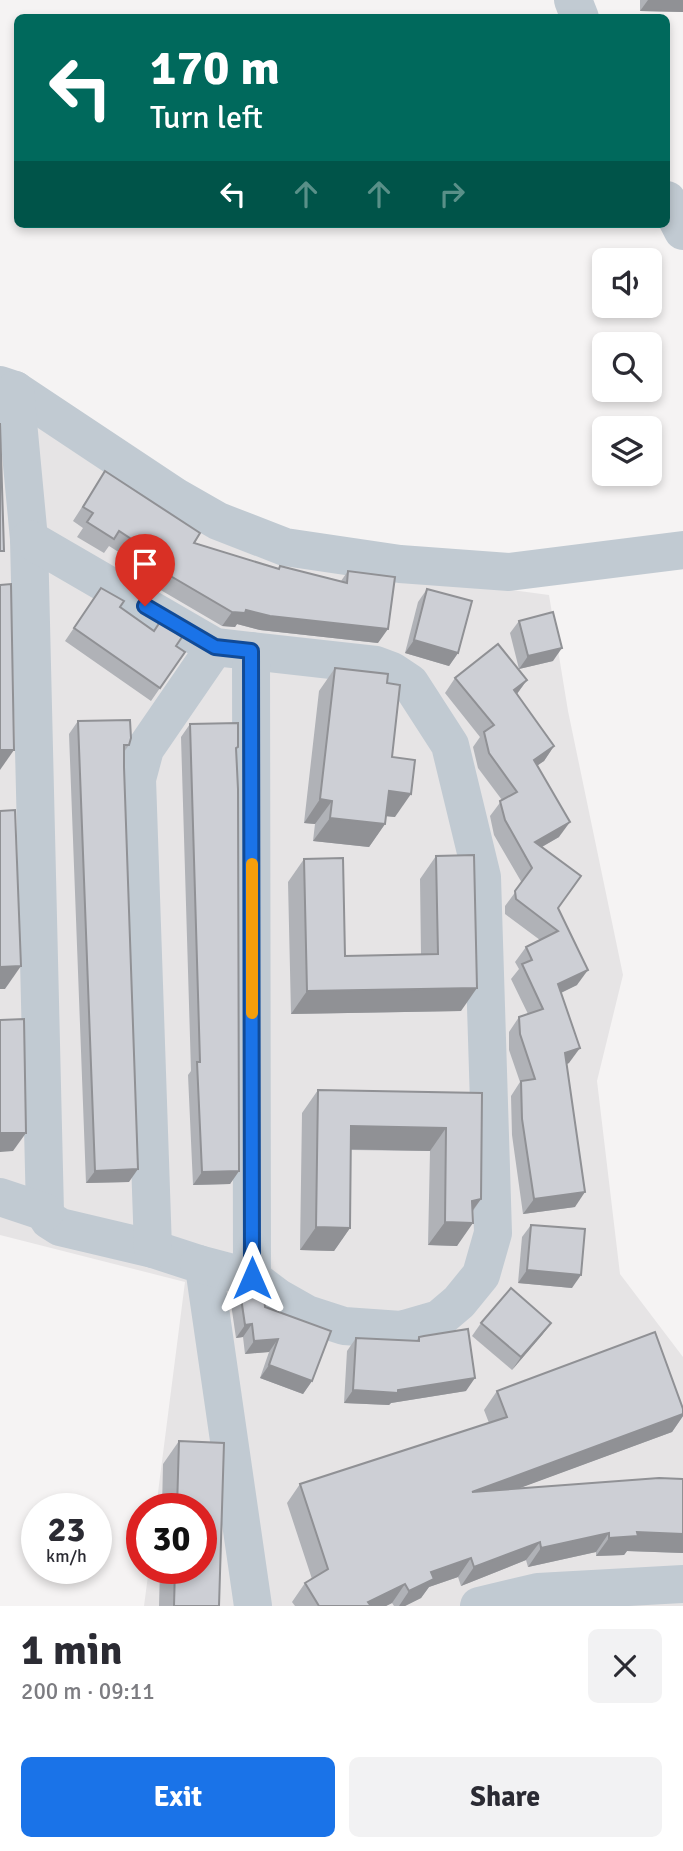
<!DOCTYPE html>
<html lang="en">
<head>
<meta charset="utf-8">
<style>
  body { margin:0; font-family:Signika,sans-serif; background:#f2f2f3; color:#2b2b33; height:100vh; display:flex; flex-direction:column; font-size:26px; white-space:nowrap }
  * { box-sizing:border-box; margin:0 }
  p { font-size:23px; color:#7c7c81 }
  .icon { flex:none; width:38px; height:38px; fill:none; stroke:currentColor; stroke-width:2; stroke-linecap:round; stroke-linejoin:round }
  .map { position:relative; height:1606px; overflow:hidden }
  .drawer { display:flex; flex-direction:column; background:#fff; flex:1 }
  .drawer>* { flex:none }
  .guide { position:absolute; left:14px; top:14px; width:656px; height:214px; border-radius:10px; box-shadow:0 4px 10px #0003; background:#00695c; color:#fff; overflow:hidden }
  .fabs { position:absolute; left:592px; top:248px; display:grid; gap:14px }
  .fabs a { display:grid; place-items:center; width:70px; height:70px; border-radius:10px; background:#fff; box-shadow:0 4px 10px #0003; font-size:35px }
  .speed { position:absolute; left:21px; top:1493px; display:flex; gap:14px; font-size:35px; font-weight:700; text-align:center }
  .speed>* { display:grid; place-content:center; width:91px; height:91px; border-radius:50%; background:#fff; box-shadow:0 4px 10px #0003; line-height:1 }
  .speed small { font-size:18px; font-weight:400 }
  .speed .limit { border:10px solid #d22; background:#fff; color:#111 }
  .pin { position:absolute; display:grid; place-items:center; width:60px; height:60px; color:#fff; margin:-72px -30px; border-radius:50% 50% 50% 0; rotate:-45deg; box-shadow:0 0 7px #0007 }
  .pin .icon { rotate:45deg }
  .me { position:absolute; width:77px; margin:-38px; rotate:0deg; stroke-linejoin:round; filter:drop-shadow(0 0 5px #0008) }
  .turn { display:flex; align-items:center; gap:24px; height:147px; padding:0 21px; font-size:32px }
  .turn .icon { width:91px; height:91px; stroke-width:2.5 }
  .turn b { display:block; font-size:49px; line-height:60px }
  .lanes { display:flex; align-items:center; height:66px; padding:0 21px; background:#0003; justify-content:center; gap:35px; direction:ltr }
  .lanes .off { opacity:.35 }
  .round { display:grid; place-items:center; flex:none; width:74px; height:74px; border-radius:10px; background:#f2f2f3 }
  .overview { display:flex; align-items:center; justify-content:space-between; height:119px; padding:0 21px }
  h1 { font-size:42px; font-weight:700; line-height:52px }
  .cta { display:flex; gap:14px; margin-top:auto; padding:14px 21px }
  .cta a { flex:1; height:80px; border-radius:10px; background:#1a73e8; color:#fff; font-size:28px; font-weight:700; line-height:80px; text-align:center }
  .cta a+a { background:#f2f2f3; color:#2b2b33 }
  .map>svg:first-child { display:block }
  .education { fill:#e6e4e5 }
  .lines { fill:none; stroke-linecap:round; stroke-linejoin:round }
  .minor { stroke:#c1cad2; stroke-width:38 }
  .wall { fill:#b0b2b7 }
  .shaded-wall { fill:#909195 }
  .building { fill:#cdcfd5; stroke:#909195; stroke-width:2 }
  .route-casing { stroke:#114b97; stroke-width:18 }
  .route { stroke:#1a73e8; stroke-width:12 }
  .slow { stroke:#f59e0b; stroke-width:12 }
</style>
</head>
<body>
<div class="map">
<svg width="683" height="1606" viewBox="0 0 683 1606">
  <rect width="100%" height="100%" fill="#f5f3f3"/>
  <path class="education" d="M0,397l266,160 283,38 19,116 55,264 -26,106 23,193 63,83v249h-539l5,-38h52v-60h-45l29,-226 -185,-47z"/>
  <g class="lines">
    <g class="minor">
      <path d="M573,0l7,18"/>
      <path d="M667,200l16,31"/>
      <path d="M0,385l15,5 161,107 42,24 67,26 115,17 109,8 174,-22"/>
      <path d="M15,390l14,149 16,673 4,8 11,7 93,22 46,15 6,10 48,332"/>
      <path d="M29,539l186,108 161,18 16,6 18,12 40,62 32,132 11,356 -12,42 -22,27 -20,17 -38,11 -57,-4 -37,-12 -30,-17 -25,-19 -53,-14"/>
      <path d="M251,651l1,627"/>
      <path d="M0,1197l45,15"/>
      <path d="M153,1249l-16,-470 8,-30 70,-102"/>
      <path d="M479,1606l59,-14 145,-8"/>
    </g>
  </g>
  <g class="wall">
    <path d="M640,0h43v12l-43,-1z"/>
    <path d="M105,471l89,72 84,26 2,-3 61,15 7,-10 30,72 -118,-13 -23,-6 -2,3 -13,-1 -87,-51 6,-9 -32,-20 -5,7 -27,-16 6,-9 -10,-7z"/>
    <path d="M101,588l19,19 65,45 -34,49 -86,-60z"/>
    <path d="M427,589l31,64 -9,13 -44,-13 13,-51z"/>
    <path d="M519,621l34,40 -34,8 -9,-36z"/>
    <path d="M335,668l52,15 8,134 -9,-1 -1,8 -16,23 -56,-6 2,-17 -11,-1 15,-132z"/>
    <path d="M455,678l72,2 -10,14 37,52 -10,15 -7,4 22,72 -17,10 35,138 -16,8 8,70 -2,1 8,143 -52,7 -11,-79 -1,-39 9,-14 -11,-32v-18l10,-15 9,-3 -17,-35 8,-10 -4,-7 11,-15 14,-7 -35,-26v-8l17,-23 -28,-48 -4,-19 12,-16 -24,-32 -5,-21 7,-10 -35,-44z"/>
    <path d="M78,721l51,24 -5,7 5,430 -43,1 -17,-449z"/>
    <path d="M190,724l46,27 3,420 -9,13 -37,1 -5,-110 3,-4 -10,-334z"/>
    <path d="M436,856l25,155 -170,3 -3,-132 16,-23 41,97 76,-2 -1,-75z"/>
    <path d="M318,1090l164,3 -1,106 -8,12 -16,35 -29,-1 2,-94 -79,-1 -1,78 -16,23 -34,-1 2,-137z"/>
    <path d="M531,1225l41,63 -54,-5 4,-46z"/>
    <path d="M239,1284l26,23 47,74 -9,13 -43,-16 9,-26 -24,2 -2,-17 -7,1 -6,-41z"/>
    <path d="M481,1323h70l-9,12 -30,35 -40,-34z"/>
    <path d="M419,1337l47,54 -75,12 -2,2 -45,-2 3,-52 9,-13 60,3z"/>
    <path d="M497,1391l186,18v7l-11,16 -153,56 164,-9v74l-56,-2 -3,4 -28,1v-4l-68,15 -2,-7 -65,26 -3,-9 -29,10 -8,11 -16,8h-11l-2,-3 -6,3h-91l-3,-4 13,-19 7,-4 -25,-76 13,-19 189,-61 -5,-13z"/>
    <path d="M179,1441l45,2 -5,163h-60l1,-38h41v-60h-39l1,-44z"/>
  </g>
  <g class="shaded-wall">
    <path d="M648,0h35v12l-43,-1z"/>
    <path d="M246,610l142,19 -10,14 -118,-13 -23,-6 -2,3 -13,-1 10,-14z"/>
    <path d="M414,640l44,13 -9,13 -44,-13z"/>
    <path d="M562,648l-9,13 -34,8 9,-13z"/>
    <path d="M527,680l-11,15 -2,-5z"/>
    <path d="M554,746l-10,15 -20,14 10,-15z"/>
    <path d="M0,750h14l-14,20z"/>
    <path d="M389,791l22,3 -16,23 -22,-2z"/>
    <path d="M320,799l12,2 -17,23 -11,-1z"/>
    <path d="M330,818l55,6 -16,23 -56,-6z"/>
    <path d="M570,822l-11,15 -35,20 11,-15z"/>
    <path d="M21,966l-16,23h-5v-22z"/>
    <path d="M588,970l-11,15 -29,14 10,-15z"/>
    <path d="M477,988l-16,23 -170,3 16,-23z"/>
    <path d="M580,1048l-11,15 -14,5 10,-15z"/>
    <path d="M351,1126l95,2 -16,23 -95,-2z"/>
    <path d="M0,1133h26l-13,18 -13,1z"/>
    <path d="M138,1169l-9,13 -43,1 9,-12z"/>
    <path d="M239,1171l-9,13 -37,1 9,-13z"/>
    <path d="M585,1192l-10,15 -52,7 11,-15z"/>
    <path d="M481,1199l-17,23 9,1 -16,23 -29,-1 17,-23 27,-21z"/>
    <path d="M316,1227l34,1 -16,23 -34,-1z"/>
    <path d="M527,1270l54,5 -9,13 -54,-5z"/>
    <path d="M551,1323l-9,12 -30,35 9,-13z"/>
    <path d="M252,1324l-9,13 -7,1 9,-13z"/>
    <path d="M278,1339l-9,13 -24,2 9,-13z"/>
    <path d="M269,1365l43,16 -9,13 -43,-16z"/>
    <path d="M475,1378l-9,13 -75,12 -2,2 -45,-2 9,-13h45z"/>
    <path d="M683,1414v2l-11,16 -214,79 14,-19z"/>
    <path d="M637,1532l46,2v19l-56,-2 -3,4 -28,1 13,-18z"/>
    <path d="M609,1533l-13,19 -68,15 13,-19z"/>
    <path d="M540,1542l-14,18 -65,26 13,-19z"/>
    <path d="M471,1558l-13,19 -29,10 -8,11 -16,8h-6l10,-15 22,-19z"/>
    <path d="M405,1584l-13,19 -6,3h-21l3,-4z"/>
  </g>
  <g class="building">
    <path d="M0,423l4,128h-4z"/>
    <path d="M105,471l95,62 -6,10 85,26 1,-3 67,17 1,-12 47,6 -7,52 -118,-13 -24,-6 -1,3 -13,-1 -87,-51 6,-9 -32,-21 -5,8 -27,-17 6,-9 -10,-6z"/>
    <path d="M11,584l3,166h-14v-165z"/>
    <path d="M101,588l23,13 -4,6 34,24 6,-9 22,15 -6,9 9,6 -25,36 -86,-60z"/>
    <path d="M427,589l45,12 -14,52 -44,-13z"/>
    <path d="M553,612l9,36 -34,8 -9,-35z"/>
    <path d="M498,644l29,36 -13,10 40,56 -20,14 36,62 -35,20 46,34 -23,32 30,62 -30,14 22,64 -15,5 20,139 -51,7 -12,-80 -1,-38 14,-2 -15,-45 -1,-17 24,-8 -21,-45 10,-4 -6,-13 32,-16 -42,-32 -1,-8 17,-23 -27,-48 -5,-19 17,-9 -28,-39 -5,-21 10,-7 -39,-47z"/>
    <path d="M335,668l53,6 -1,9 13,2 -8,72 23,3 -4,34 -22,-3 -4,33 -55,-6 2,-17 -12,-2z"/>
    <path d="M130,720l1,18 -2,7h-5v22l14,402 -43,2 -17,-450z"/>
    <path d="M238,723v24l-2,1 2,41 1,382 -37,1 -5,-110h3l-10,-338z"/>
    <path d="M15,810l6,156 -21,1v-156z"/>
    <path d="M474,855l3,133 -170,3 -3,-132 39,-1 2,98 93,-2 -2,-98z"/>
    <path d="M24,1019l2,114h-26v-113z"/>
    <path d="M318,1090l164,3 -1,106 -9,2 1,22 -28,-1 1,-94 -95,-2 -1,102 -34,-1z"/>
    <path d="M531,1225l54,4 -4,46 -54,-5z"/>
    <path d="M239,1284l12,1 13,10 1,12 66,24 -19,50 -43,-16 9,-26 -24,2 -2,-17 -7,1z"/>
    <path d="M511,1288l40,35 -30,34 -40,-34z"/>
    <path d="M468,1329l7,49 -77,12v3l-45,-3 3,-52 63,3v-4l5,-1z"/>
    <path d="M655,1332l28,77v5l-211,78 187,-14 24,1v55l-46,-2 1,4 -29,2v-5l-68,15 -1,-6 -66,25 -3,-9 -40,14 3,7 -25,12 -4,-7 -37,18 3,4h-52l-14,-23 23,-14 -28,-85 207,-67 -10,-26z"/>
    <path d="M179,1441l45,2 -5,163h-45l1,-38h26v-60h-24z"/>
  </g>
  <g class="lines">
    <defs>
      <path id="route" d="M145,606l70,41 36,4 1,627"/>
    </defs>
    <use href="#route" class="route-casing"/>
    <use href="#route" class="route"/>
    <path class="slow" d="M252,864v149"/>
  </g>
</svg>
<div class="fabs">
<a><svg class="icon" aria-label="sound" viewBox="0 0 24 24"><path d="M4 9h4l5-4v14l-5-4H4zM17 9q2 3 0 6"/></svg></a>
<a><svg class="icon" aria-label="search" viewBox="0 0 24 24"><circle cx="10" cy="10" r="6"/><path d="M15 15l6 6"/></svg></a>
<a><svg class="icon" aria-label="layers" viewBox="0 0 24 24"><path d="M12 4l9 5-9 5-9-5zM3 14l9 5 9-5"/></svg></a>
</div>
<div class="speed"><div>23<small>km/h</small></div><div class="limit">30</div></div>
<div class="pin" style="left:145px;top:606px;background:#d93025"><svg class="icon" aria-label="arrive" viewBox="0 0 24 24"><path d="M6 21V4h12l-3 4 3 4H6"/></svg></div>
<svg class="me" style="left:252px;top:1278px" viewBox="-20 -20 40 40"><path d="M0-17L14 15 0 8-14 15z" fill="#1a73e8" stroke="#fff" stroke-width="4"/></svg>
<div class="guide">
<div class="turn"><svg class="icon" aria-label="left" viewBox="0 0 24 24"><path d="M17 20v-9H6M10 6l-5 5 5 5"/></svg><div><b>170 m</b>Turn left</div></div>
<div class="lanes"><svg class="icon" aria-label="left" viewBox="0 0 24 24"><path d="M17 20v-9H6M10 6l-5 5 5 5"/></svg><svg class="icon off" aria-label="ahead" viewBox="0 0 24 24"><path d="M12 20V5M6 11l6-6 6 6"/></svg><svg class="icon off" aria-label="ahead" viewBox="0 0 24 24"><path d="M12 20V5M6 11l6-6 6 6"/></svg><svg class="icon off" aria-label="right" viewBox="0 0 24 24"><path d="M7 20v-9h11M14 6l5 5-5 5"/></svg></div>
</div>
</div>
<section class="drawer">
<div class="overview"><div><h1>1 min</h1><p>200 m · 09:11</p></div><a class="round"><svg class="icon" aria-label="close" viewBox="0 0 24 24"><path d="M6 6l12 12M18 6L6 18"/></svg></a></div>
<div class="cta"><a>Exit</a><a>Share</a></div>
</section>
</body>
</html>
